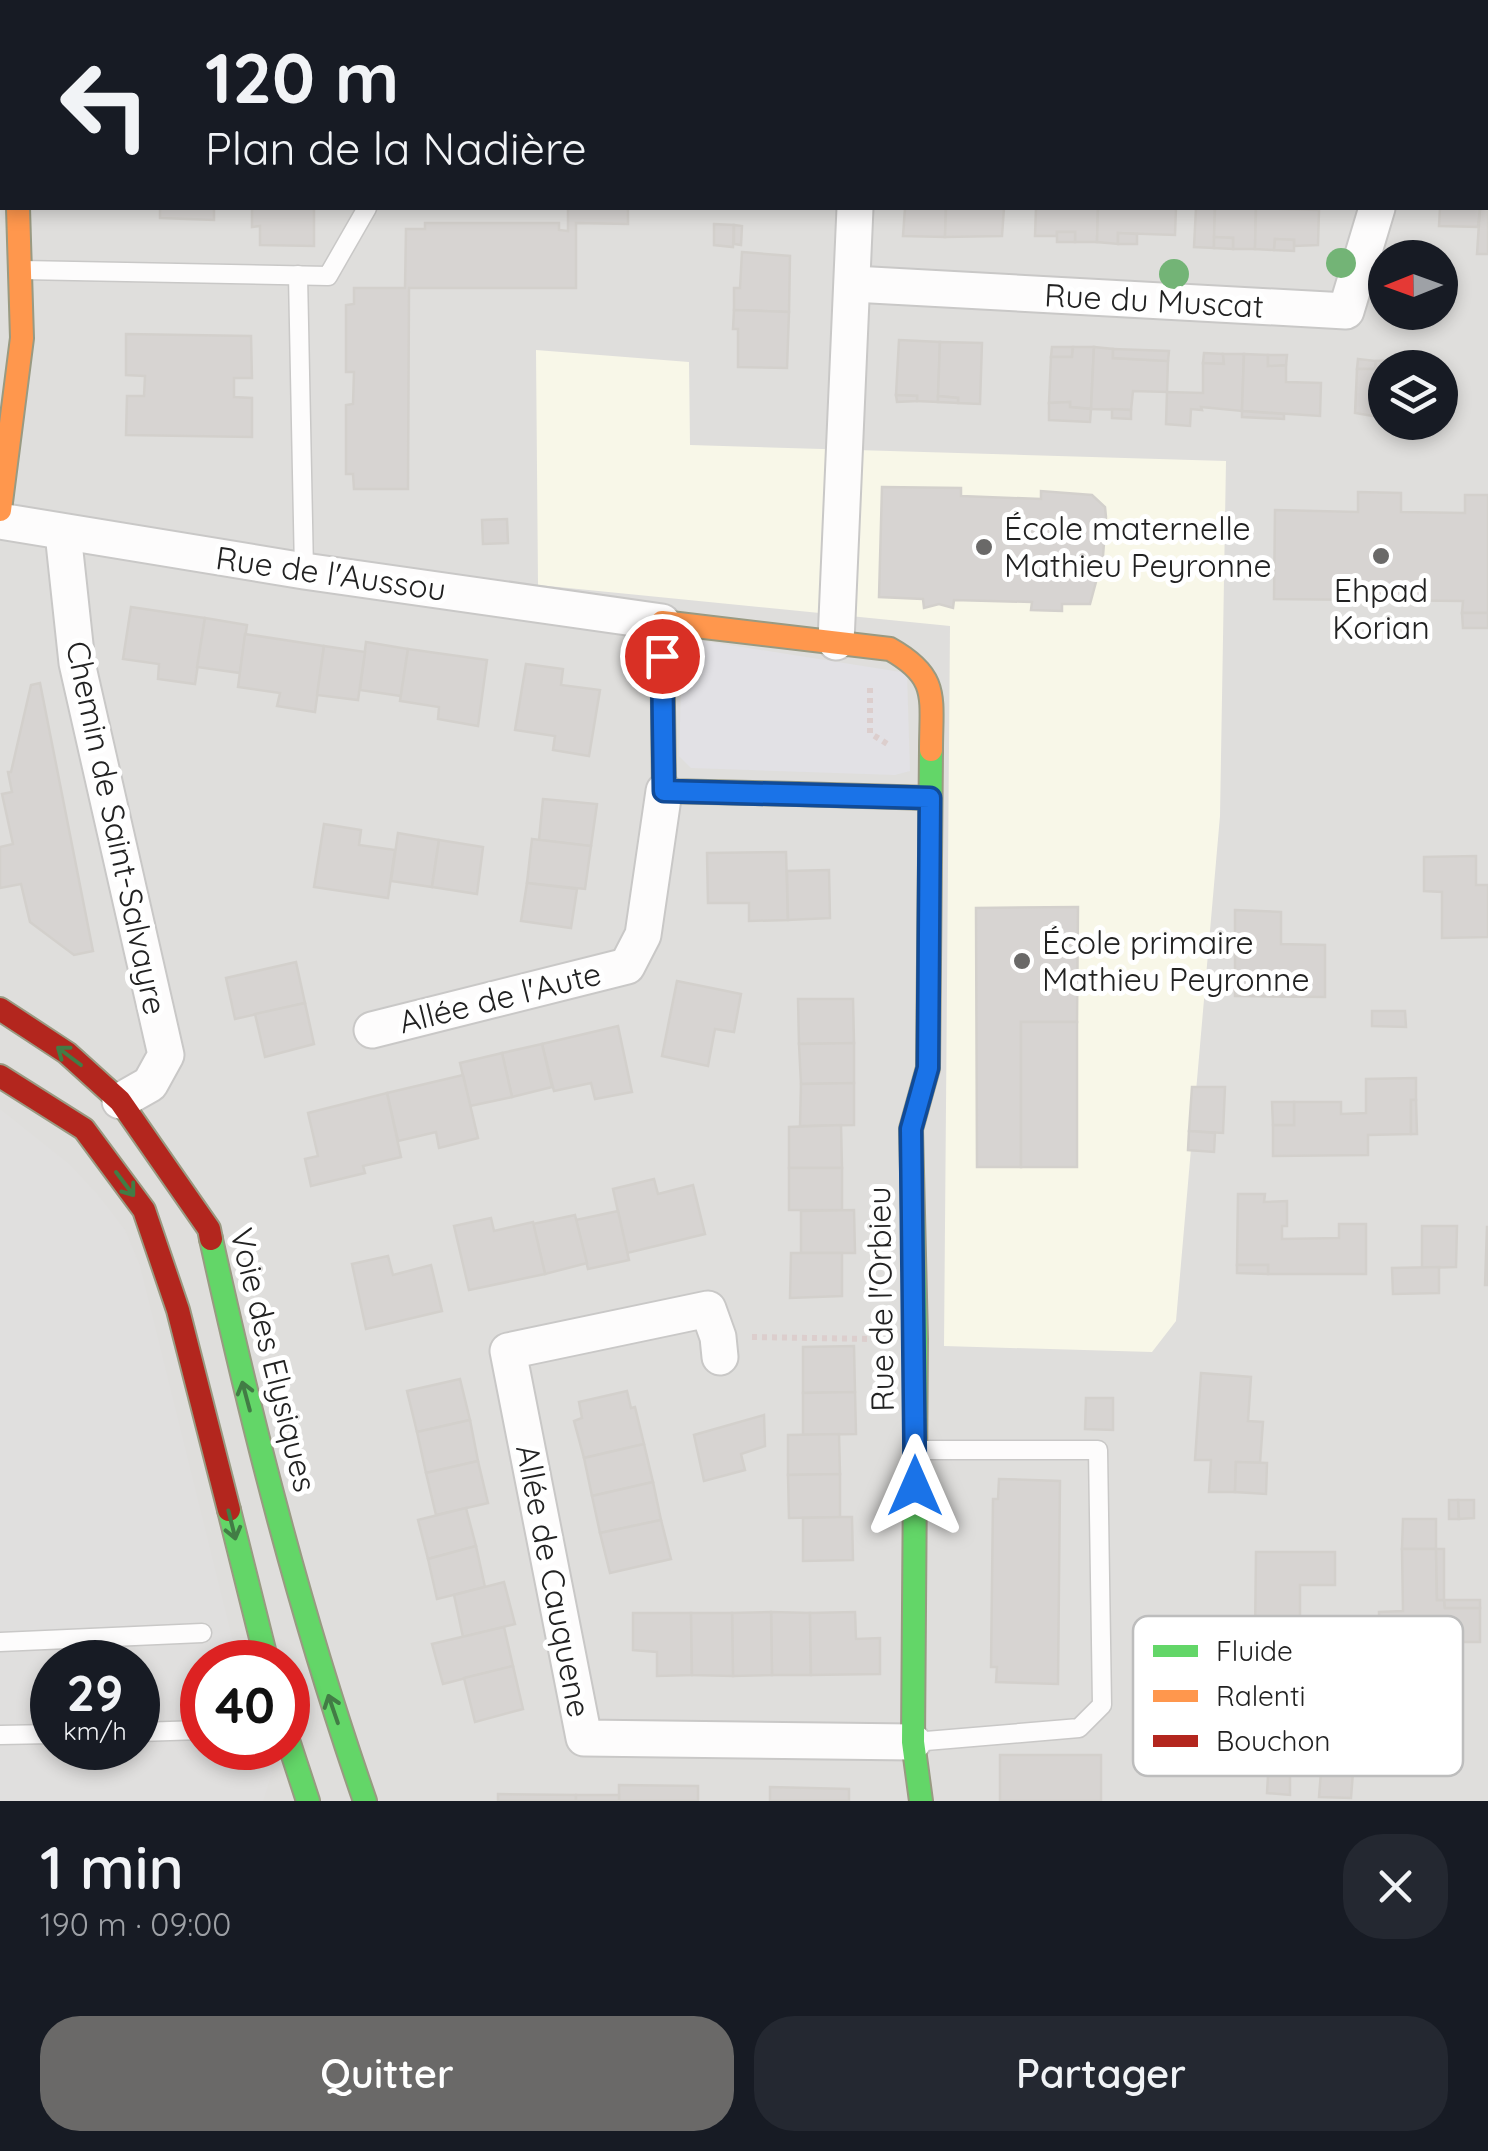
<!DOCTYPE html>
<html lang="fr">
<head>
<meta charset="utf-8">
<style>
  body { margin:0; font-family:Quicksand,sans-serif; background:#242831; color:#f1f3f6; height:100vh; display:flex; flex-direction:column; font-size:38px; white-space:nowrap }
  * { box-sizing:border-box; margin:0 }
  p { font-size:32px; color:#9ea1a6 }
  .icon { flex:none; width:55px; height:55px; fill:none; stroke:currentColor; stroke-width:2; stroke-linecap:round; stroke-linejoin:round }
  .map { position:relative; height:1801px; overflow:hidden }
  .details { display:flex; flex-direction:column; background:#171b24; flex:1 }
  .details>* { flex:none }
  .guide { position:absolute; left:0px; top:0px; width:1490px; height:210px; box-shadow:0 5px 15px #0003; background:#171b24; color:#f1f3f6; overflow:hidden }
  .needle { width:65px; rotate:269deg }
  .controls { position:absolute; left:1368px; top:240px; display:grid; gap:20px }
  .controls a { display:grid; place-items:center; width:90px; height:90px; border-radius:50%; background:#171b24; box-shadow:0 5px 15px #0003; font-size:50px }
  .speed { position:absolute; left:30px; top:1640px; display:flex; gap:20px; font-size:50px; font-weight:700; text-align:center }
  .speed>* { display:grid; place-content:center; width:130px; height:130px; border-radius:50%; background:#171b24; box-shadow:0 5px 15px #0003; line-height:1 }
  .speed small { font-size:25px; font-weight:400 }
  .speed .limit { border:15px solid #d22; background:#fff; color:#111 }
  .pin { position:absolute; display:grid; place-items:center; width:85px; height:85px; color:#fff; margin:-42px; border:5px solid #fff; border-radius:50%; box-shadow:0 2px 10px #0007 }
  .me { position:absolute; width:110px; margin:-55px; rotate:0deg; stroke-linejoin:round; filter:drop-shadow(0 0 8px #0008) }
  .turn { display:flex; align-items:center; gap:35px; height:210px; padding:0 40px; font-size:45px }
  .turn .icon { width:130px; height:130px; stroke-width:2.5 }
  .turn b { display:block; font-size:70px; line-height:85px }
  .round { display:grid; place-items:center; flex:none; width:105px; height:105px; border-radius:40px; background:#242831 }
  .overview { display:flex; align-items:center; justify-content:space-between; height:170px; padding:0 40px }
  h1 { font-size:60px; font-weight:600; line-height:75px }
  .action { display:flex; gap:20px; margin-top:auto; padding:20px 40px }
  .action a { flex:1; height:115px; border-radius:40px; background:#6a6968; color:#fff; font-size:40px; font-weight:600; line-height:115px; text-align:center }
  .action a+a { background:#242831; color:#f1f3f6 }
  .map>svg:first-child { display:block }
  .residential { fill:#dfdedc; fill-rule:evenodd }
  .education { fill:#f8f7e8 }
  .parking { fill:#e0dfde; fill-rule:evenodd }
  .plaza { fill:#e2e1e5 }
  .building { fill:#d7d4d2; stroke:#d3d0cc; stroke-width:2.5 }
  .lines { fill:none; stroke-linecap:round; stroke-linejoin:round }
  .lane-casing { stroke:#c9c8c7; stroke-width:21 }
  .street-casing { stroke:#c9c8c7; stroke-width:39 }
  .fast-casing { stroke:#999a82; stroke-width:26 }
  .slow-casing { stroke:#999a82; stroke-width:26 }
  .jam-casing { stroke:#999a82; stroke-width:26 }
  .path { stroke:#dccecd; stroke-width:6; stroke-dasharray:5 5; stroke-linecap:butt }
  .lane { stroke:#fdfcfc; stroke-width:18 }
  .street { stroke:#fdfcfc; stroke-width:35 }
  .fast { stroke:#63d668; stroke-width:22 }
  .slow { stroke:#ff974d; stroke-width:22 }
  .jam { stroke:#b3261e; stroke-width:22 }
  .tree { fill:#73b476 }
  .oneway { stroke:#427c45 }
  .route-casing { stroke:#114b97; stroke-width:25 }
  .route { stroke:#1a73e8; stroke-width:18 }
  .poi-dot { fill:#6a6968; stroke:#fff; stroke-width:4 }
  .labels { text-anchor:middle; stroke-width:10; stroke-linejoin:round; paint-order:stroke }
  .street-label { font-size:32px; fill:#222; stroke:#fff }
  .poi-label { font-size:32px; fill:#222; stroke:#fff; text-anchor:start }
  .key { fill:#fff; stroke:#bdbdbd; stroke-width:2.5 }
  .key-label { font-size:28px; fill:#222 }
</style>
</head>
<body>
<div class="map">
<svg width="1488" height="1801" viewBox="0 0 1488 1801">
  <rect width="100%" height="100%" fill="#f0eeeb"/>
  <path class="residential" d="M0,0h1488v1801h-1488zM2,2h1486v206h-1486zM1385,258h55v54h-55zM1385,368h55v54h-55zM52,1662h86v86h-86zM202,1662h86v86h-86z"/>
  <path class="education" d="M536,350l153,12 1,83 536,16 -6,355 -44,505 -24,31 -208,-6 6,-720 -412,-41z"/>
  <path class="parking" d="M0,1109l69,55 29,31 27,35 15,36 98,396h-36v86h62l8,25 -9,28h-263zM52,1662h86v86h-86z"/>
  <path class="plaza" d="M698,640l209,33 3,98 -15,4 -204,-7 -12,-12 3,-101z"/>
  <g class="building">
    <path d="M176,0h64l-64,2z"/>
    <path d="M435,0h65l-65,2z"/>
    <path d="M500,0h70l-70,2z"/>
    <path d="M570,0h67l-67,2z"/>
    <rect x="637" y="0" width="42" height="2"/>
    <rect x="760" y="0" width="42" height="2"/>
    <path d="M1488,189v65h-11l3,-46h8z"/>
    <path d="M160,208h54v12l-54,-2z"/>
    <path d="M252,208h62v38l-54,-1v-19l-8,1z"/>
    <path d="M568,208h60v16l-52,-1v65h-167l-1,201h-54l-1,-15h-7v-69l7,-1 1,-32h-8v-67l8,-1v-16h51l1,-59h19v-6h134v7l9,1z"/>
    <path d="M905,208h41l-1,29 -42,-1z"/>
    <path d="M946,208h58l-2,28 -57,1z"/>
    <path d="M1036,208h62l-1,34h-22v-10h-18v4h-22z"/>
    <path d="M1098,208h78l-1,27 -57,-2v11l-21,-2z"/>
    <path d="M1196,208h19l-1,40 -20,-1z"/>
    <path d="M1215,208h41l-1,41h-22v-11l-19,-1z"/>
    <path d="M1256,208l63,2 -1,35 -24,1v-6l-19,-1 -1,11 -19,-1z"/>
    <path d="M1440,208h40l-2,19 -39,-1z"/>
    <path d="M714,224l20,1 -1,22 -19,-2z"/>
    <path d="M734,225l8,1 -1,19 -7,-1z"/>
    <rect x="1057" y="232" width="18" height="10"/>
    <path d="M1118,233l19,1v10h-19z"/>
    <path d="M1214,237l19,1v11l-19,-1z"/>
    <path d="M1275,239l19,1v11l-20,-1z"/>
    <path d="M742,252l48,4 -1,56 -55,-2v-22h6z"/>
    <path d="M734,310l55,2 -2,56 -49,-1v-38h-5z"/>
    <path d="M126,334l125,2 1,42h-18v19l18,1v39l-126,-2 1,-39h17l1,-20 -19,-1z"/>
    <path d="M899,340l41,2 -2,60 -21,-1v-5l-21,-1z"/>
    <path d="M940,342l42,1 -2,61 -22,-1v-5l-20,-2z"/>
    <path d="M1052,347h21l-1,10h-21z"/>
    <path d="M1073,347h21l-3,62 -21,-2v-5l-21,1 2,-46h21z"/>
    <path d="M1094,347l19,2v9l55,3 -1,31 -34,-1 -2,19 -40,-1z"/>
    <path d="M1113,349l56,2 -1,10 -55,-3z"/>
    <path d="M1204,353l19,1 1,10 -21,-1z"/>
    <path d="M1223,354h21l-2,57 -41,-4 1,3 -11,-1 -1,17 -24,-2 1,-32 36,1v-30l21,1z"/>
    <path d="M1244,354l24,1v11l18,-1v17l35,1 -1,33 -78,-5z"/>
    <path d="M1268,355h19l-1,10 -18,1z"/>
    <path d="M1358,359l18,2 -1,8h-18z"/>
    <path d="M1398,360v8h-13v50l-30,-5 2,-44h18l1,-8z"/>
    <path d="M1398,360l22,2v6h-22z"/>
    <path d="M1420,362h20l-1,6h-19z"/>
    <path d="M896,395l21,1v5l-20,1z"/>
    <path d="M938,396l20,2v5l-20,-1z"/>
    <path d="M1070,402v5l21,2 -1,13 -41,-2v-17z"/>
    <path d="M1112,409l19,1v9l-19,-1z"/>
    <path d="M1242,411l42,3v5l-42,-2z"/>
    <path d="M882,487l79,1v8l80,3v-8l51,4 13,12 1,10 -3,39 -13,48h-28v7l-31,-1 1,-8 -78,-2 -1,8 -14,-4 -15,4 -1,-9 -44,-2z"/>
    <path d="M1358,492l43,1v19l64,1v-18h23v118h-26l1,-12 -189,-2 1,-89 83,2z"/>
    <path d="M507,519l1,24 -25,1 -1,-24z"/>
    <path d="M131,607l74,11 -10,66 -37,-5 1,-15 -36,-5z"/>
    <path d="M1462,613h26v15h-25z"/>
    <path d="M205,618l42,7 -7,48 -43,-6z"/>
    <path d="M245,634l79,12 -9,66 -38,-6 3,-13 -42,-6z"/>
    <path d="M366,642l42,7 -7,47 -41,-6z"/>
    <path d="M324,646l41,6 -7,48 -41,-5z"/>
    <path d="M408,649l79,11 -9,66 -40,-7 1,-12 -39,-6z"/>
    <path d="M526,664l37,5 -2,16 39,5 -11,66 -36,-6 2,-14 -40,-6z"/>
    <path d="M40,683l53,268 -19,4 -44,-33 -9,-38 -21,4v-41l13,-3 -11,-50 10,-2 -4,-20h3l20,-87z"/>
    <path d="M543,799l54,5 -6,42 -52,-6z"/>
    <path d="M324,824l37,6 -2,15 36,5 -7,48 -74,-11z"/>
    <path d="M398,833l41,7 -7,47 -41,-6z"/>
    <path d="M532,839l59,7 -6,43 -58,-6z"/>
    <path d="M439,840l44,7 -6,47 -45,-7z"/>
    <path d="M786,852l2,68 -39,1v-18h-41l-1,-50z"/>
    <path d="M1476,856v29h12v52l-46,1v-46l-18,-1v-34z"/>
    <path d="M829,870l1,48 -42,2 -1,-49z"/>
    <path d="M527,883l50,6 -6,39 -50,-7z"/>
    <path d="M1078,907l-1,115h-56v145h-44l-1,-259z"/>
    <path d="M1235,910l46,2v32l44,1v52l-90,-1z"/>
    <path d="M296,962l9,41 -70,16 -9,-41z"/>
    <path d="M677,981l64,13 -7,38 -19,-3 -7,37 -46,-10z"/>
    <path d="M798,999h55l1,44 -55,1z"/>
    <path d="M305,1003l9,41 -49,13 -10,-43z"/>
    <path d="M1372,1011h33l1,16 -34,-1z"/>
    <rect x="1021" y="1022" width="56" height="145"/>
    <path d="M618,1026l14,66 -37,7 -4,-16 -37,8 -12,-47z"/>
    <path d="M854,1043v40l-53,1 -2,-40z"/>
    <path d="M542,1044l10,43 -40,10 -10,-44z"/>
    <path d="M502,1053l10,44 -42,9 -10,-43z"/>
    <path d="M463,1075l15,63 -39,10 -3,-16 -38,9 -11,-48z"/>
    <path d="M1416,1078v22h-5v34l-43,1v20l-95,1v-31h21v-23h47v12l25,-1v-34z"/>
    <path d="M854,1083v42l-54,1 1,-42z"/>
    <path d="M1192,1087h33l-2,46 -34,-2z"/>
    <path d="M387,1093l14,64 -38,9 2,7 -54,13 -6,-27 13,-3 -10,-43z"/>
    <path d="M1411,1100h5l1,34h-6z"/>
    <path d="M1272,1102h22v23h-21z"/>
    <path d="M841,1125l1,43h-53v-41z"/>
    <path d="M1189,1131l26,2 -1,19 -26,-2z"/>
    <rect x="789" y="1168" width="53" height="42"/>
    <path d="M654,1179l4,15 35,-9 12,49 -78,19 -14,-64z"/>
    <path d="M1238,1194h27l-1,8 23,-1v25h-5v13l57,-1v-14h27v50h-98v-9h-31z"/>
    <path d="M854,1210l1,43h-54v-42z"/>
    <path d="M618,1211l11,49 -41,9 -12,-49z"/>
    <path d="M575,1215l12,48 -42,11 -12,-50z"/>
    <path d="M491,1218l3,13 39,-9 12,52 -76,16 -15,-64z"/>
    <path d="M1422,1226h35l-1,41 -34,1z"/>
    <path d="M1487,1227h1v58h-3z"/>
    <path d="M791,1253h51v43l-52,2z"/>
    <path d="M388,1256l5,19 38,-10 11,46 -76,18 -14,-65z"/>
    <path d="M1237,1265h31v9l-31,-1z"/>
    <path d="M1439,1267v26l-46,1 -1,-26z"/>
    <path d="M854,1346l1,46 -52,1v-46z"/>
    <path d="M1201,1373l50,4 -3,44 15,1 -3,41 -24,-1 -1,30h-26l2,-32h-16z"/>
    <path d="M460,1379l10,41 -53,12 -10,-41z"/>
    <path d="M627,1391l4,17 4,-1 9,37 -60,14 -10,-37 8,-3 -3,-16z"/>
    <path d="M855,1392l1,42 -53,1v-42z"/>
    <path d="M1086,1398h27v32l-28,-1z"/>
    <path d="M764,1415l1,31 -24,8 4,16 -41,11 -10,-46z"/>
    <path d="M470,1420l8,41 -52,12 -9,-41z"/>
    <path d="M839,1434l1,40 -52,1v-40z"/>
    <path d="M644,1444l9,38 -61,14 -8,-38z"/>
    <path d="M478,1461l10,42 -52,12 -10,-42z"/>
    <path d="M1236,1462l31,1 -1,31 -31,-2z"/>
    <path d="M840,1474v43l-51,1 -1,-43z"/>
    <path d="M999,1479l61,2 -2,203 -62,-2 1,-15h-6l2,-168h5z"/>
    <path d="M653,1482l8,38 -61,13 -8,-37z"/>
    <path d="M1449,1500h9l1,19h-10z"/>
    <path d="M1458,1500h16v18l-15,1z"/>
    <path d="M466,1508l10,38 -48,13 -10,-39z"/>
    <path d="M840,1517h12l1,43 -50,1v-43z"/>
    <path d="M1403,1519h33v30h-34z"/>
    <path d="M661,1520l10,39 -61,14 -10,-40z"/>
    <path d="M476,1546l9,41 -48,12 -9,-40z"/>
    <path d="M1402,1549h34l1,51h7l1,8h35v34h-76v25l-24,-2 -1,-53 24,-1z"/>
    <path d="M1436,1549h8v51h-7z"/>
    <path d="M1256,1552h79v33h-35v52l-45,-1z"/>
    <path d="M504,1582l11,42 -52,13 -9,-42z"/>
    <path d="M1444,1600h36v8h-35z"/>
    <path d="M771,1612l39,1 1,62h-39z"/>
    <path d="M771,1612l1,63 -39,1 -1,-63z"/>
    <path d="M855,1612l1,27 24,-1v36l-69,1 -1,-62z"/>
    <path d="M633,1613h58l1,62 -35,1v-24l-24,-2z"/>
    <path d="M691,1613h41l1,63 -41,-1z"/>
    <path d="M504,1627l9,39 -70,18 -11,-40z"/>
    <path d="M513,1666l10,43 -48,13 -11,-44z"/>
    <path d="M1300,1690l50,2 -3,53 8,1 -4,52 -32,-1 2,-25 -31,-1v24l-23,-2 3,-52 26,1z"/>
    <rect x="1000" y="1755" width="101" height="46"/>
    <path d="M619,1785l79,1v15h-79z"/>
    <path d="M770,1787l79,2v12h-79z"/>
    <path d="M498,1794l78,1v6h-78z"/>
    <rect x="576" y="1795" width="43" height="6"/>
  </g>
  <g class="lines">
    <defs>
      <g id="lane">
        <path d="M22,270l306,6 39,-68"/>
        <path d="M298,275l6,296"/>
        <path d="M0,1642l202,-9"/>
        <path d="M138,1732l64,-2"/>
        <path d="M0,1735l52,-1"/>
        <path d="M914,1742l165,-14 23,-23 -4,-255h-180"/>
      </g>
      <g id="street">
        <path d="M861,2v-2"/>
        <path d="M1437,2l1,-2"/>
        <path d="M853,284l493,27 31,-103"/>
        <path d="M0,521l304,50 358,51"/>
        <path d="M63,533l14,130 89,392 -16,29 -30,17"/>
        <path d="M836,642l19,-434"/>
        <path d="M372,1030l255,-64 16,-31 21,-144"/>
        <path d="M720,1357l-2,-20 -10,-28 -200,42 76,387 329,4"/>
      </g>
      <g id="fast">
        <path d="M796,794l134,4"/>
        <path d="M211,1239c42,190 90,378 154,562"/>
        <path d="M229,1510l38,152"/>
        <path d="M288,1740l20,61"/>
        <path d="M921,1801l-8,-59 3,-403 -5,-210 17,-61 3,-318"/>
      </g>
      <g id="slow">
        <path d="M0,0l2,27"/>
        <path d="M0,510l22,-172 -4,-130"/>
        <path d="M796,794l-132,-3 -2,-169 228,27c50,28 41,49 41,101"/>
      </g>
      <g id="jam">
        <path d="M0,1009l67,44 53,48 89,128 2,10"/>
        <path d="M0,1076l84,53 60,81 34,100 51,200"/>
      </g>
    </defs>
    <use href="#lane" class="lane-casing"/>
    <use href="#street" class="street-casing"/>
    <use href="#fast" class="fast-casing"/>
    <use href="#slow" class="slow-casing"/>
    <use href="#jam" class="jam-casing"/>
    <g class="path">
      <path d="M870,688v45l19,12"/>
      <path d="M752,1337l122,2"/>
    </g>
    <use href="#lane" class="lane"/>
    <use href="#street" class="street"/>
    <use href="#fast" class="fast"/>
    <use href="#slow" class="slow"/>
    <use href="#jam" class="jam"/>
  </g>
  <g class="tree">
    <circle cx="1341" cy="263" r="15"/>
    <circle cx="1174" cy="274" r="15"/>
  </g>
  <defs><path id="oneway-shaft" d="M-6 0H5M1.5-3L5.5 0L1.5 3" fill="none" stroke-width="1.6" stroke-linecap="round" stroke-linejoin="round" transform="scale(2.5)"/></defs>
  <g class="oneway">
    <use href="#oneway-shaft" transform="translate(69 1056) rotate(-143)"/>
    <use href="#oneway-shaft" transform="translate(125 1184) rotate(53)"/>
    <use href="#oneway-shaft" transform="translate(246 1396) rotate(-105)"/>
    <use href="#oneway-shaft" transform="translate(232 1525) rotate(76)"/>
    <use href="#oneway-shaft" transform="translate(333 1709) rotate(-109)"/>
  </g>
  <g class="lines">
    <defs>
      <path id="route" d="M662,656l2,135 266,7 -2,270 -17,61 4,357"/>
    </defs>
    <use href="#route" class="route-casing"/>
    <use href="#route" class="route"/>
  </g>
  <g class="poi-dot">
    <circle cx="984" cy="547" r="10"/>
    <circle cx="1381" cy="556" r="10"/>
    <circle cx="1022" cy="961" r="10"/>
  </g>
  <g class="labels">
    <g class="street-label">
      <text transform="translate(1154 301) rotate(3)" y="11">Rue du Muscat</text>
      <text transform="translate(331 574) rotate(8)" y="11">Rue de l'Aussou</text>
      <text transform="translate(116 828) rotate(78)" y="11">Chemin de Saint-Salvayre</text>
      <text transform="translate(500 998) rotate(-14)" y="11">Allée de l'Aute</text>
      <text transform="translate(881 1299) rotate(-91)" y="11">Rue de l'Orbieu</text>
      <text transform="translate(273 1360) rotate(76)" y="11">Voie des Elysiques</text>
      <text transform="translate(553 1581) rotate(79)" y="11">Allée de Cauquene</text>
    </g>
    <g class="poi-label">
      <text x="1004" y="540">École maternelle<tspan x="1004" dy="37">Mathieu Peyronne</tspan></text>
      <text x="1381" y="602" text-anchor="middle">Ehpad<tspan x="1381" dy="37">Korian</tspan></text>
      <text x="1042" y="954">École primaire<tspan x="1042" dy="37">Mathieu Peyronne</tspan></text>
    </g>
  </g>
  <rect x="1133" y="1616" width="330" height="160" rx="15" class="key"/>
  <rect x="1153" y="1645" width="45" height="12" fill="#63d668"/>
  <rect x="1153" y="1690" width="45" height="12" fill="#ff974d"/>
  <rect x="1153" y="1735" width="45" height="12" fill="#b3261e"/>
  <g class="key-label">
    <text x="1216" y="1661">Fluide</text>
    <text x="1216" y="1706">Ralenti</text>
    <text x="1216" y="1751">Bouchon</text>
  </g>
</svg>
<div class="controls">
<a><svg class="needle" viewBox="-14 -14 28 28"><path d="M0-13l5 13h-10z" fill="#e53935"/><path d="M0 13l5-13h-10z" fill="#9ea1a6"/></svg></a>
<a><svg class="icon" aria-label="layers" viewBox="0 0 24 24"><path d="M12 4l9 5-9 5-9-5zM3 14l9 5 9-5"/></svg></a>
</div>
<div class="speed"><div>29<small>km/h</small></div><div class="limit">40</div></div>
<div class="pin" style="left:662px;top:656px;background:#d93025"><svg class="icon" aria-label="arrive" viewBox="0 0 24 24"><path d="M6 21V4h12l-3 4 3 4H6"/></svg></div>
<svg class="me" style="left:915px;top:1486px" viewBox="-20 -20 40 40"><path d="M0-17L14 15 0 8-14 15z" fill="#1a73e8" stroke="#fff" stroke-width="4"/></svg>
<div class="guide">
<div class="turn"><svg class="icon" aria-label="left" viewBox="0 0 24 24"><path d="M17 20v-9H6M10 6l-5 5 5 5"/></svg><div><b>120 m</b>Plan de la Nadière</div></div>
</div>
</div>
<section class="details">
<div class="overview"><div><h1>1 min</h1><p>190 m · 09:00</p></div><a class="round"><svg class="icon" aria-label="close" viewBox="0 0 24 24"><path d="M6 6l12 12M18 6L6 18"/></svg></a></div>
<div class="action"><a>Quitter</a><a>Partager</a></div>
</section>
</body>
</html>
